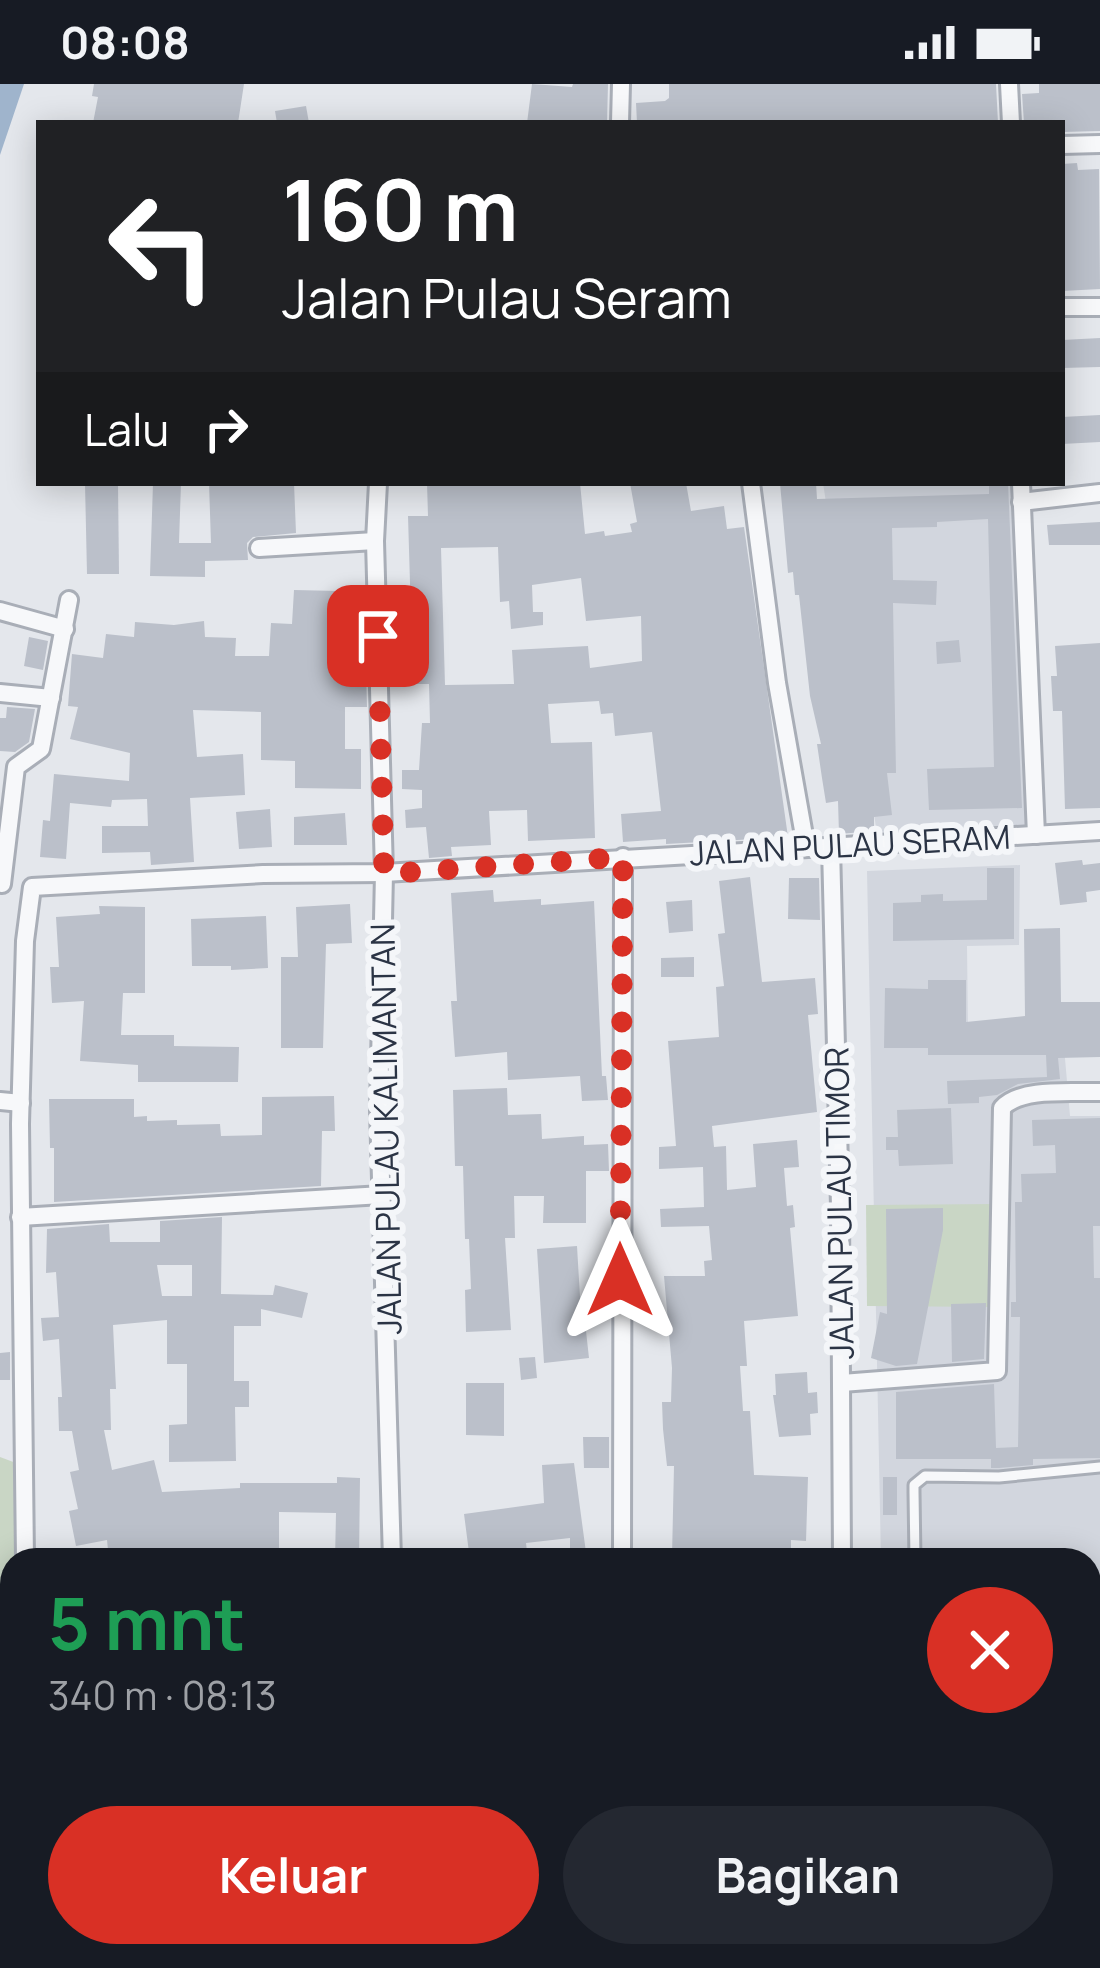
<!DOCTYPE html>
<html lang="id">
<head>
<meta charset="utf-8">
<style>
  body { margin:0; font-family:Manrope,sans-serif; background:#242831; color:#f1f3f6; height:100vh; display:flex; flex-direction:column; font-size:45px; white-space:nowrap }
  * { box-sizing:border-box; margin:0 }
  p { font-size:39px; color:#9ea1a6 }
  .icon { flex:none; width:66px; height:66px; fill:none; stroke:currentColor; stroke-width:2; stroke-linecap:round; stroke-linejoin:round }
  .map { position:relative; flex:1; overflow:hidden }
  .drawer { position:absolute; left:0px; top:1464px; width:1101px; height:420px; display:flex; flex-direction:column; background:#171b24; border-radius:36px 36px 0 0; box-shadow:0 6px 30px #0003 }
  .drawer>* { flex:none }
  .banner { position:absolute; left:36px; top:36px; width:1029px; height:366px; border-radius:0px; box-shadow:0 6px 30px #0003; background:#202124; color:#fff; overflow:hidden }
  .pin { position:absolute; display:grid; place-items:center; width:102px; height:102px; color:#fff; margin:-51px; border-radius:24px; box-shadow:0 6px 18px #0006 }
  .me { position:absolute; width:132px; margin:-66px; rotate:0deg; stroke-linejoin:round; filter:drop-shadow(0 0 9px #0008) }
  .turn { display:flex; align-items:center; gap:42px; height:252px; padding:0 48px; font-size:54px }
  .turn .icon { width:156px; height:156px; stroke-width:2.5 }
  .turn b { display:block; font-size:84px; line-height:102px }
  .then { display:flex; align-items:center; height:114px; padding:0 48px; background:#0003; gap:24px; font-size:45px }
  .round { display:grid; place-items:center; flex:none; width:126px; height:126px; border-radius:63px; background:#242831 }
  .summary { display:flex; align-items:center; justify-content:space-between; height:204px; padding:0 48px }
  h1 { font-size:72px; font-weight:700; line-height:90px; color:#1e9e55 }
  .action { display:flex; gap:24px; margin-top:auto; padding:24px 48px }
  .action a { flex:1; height:138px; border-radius:72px; background:#d93025; color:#fff; font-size:48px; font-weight:700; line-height:138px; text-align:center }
  .action a+a { background:#242831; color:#f1f3f6 }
  .status { display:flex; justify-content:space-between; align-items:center; height:84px; padding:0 60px; background:#171b24; direction:ltr }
  .status svg { height:33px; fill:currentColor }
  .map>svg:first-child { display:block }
  .built { fill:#d2d6de }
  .green { fill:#c9d6c5 }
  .water { fill:#9fb4cc }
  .building { fill:#bbc0ca; fill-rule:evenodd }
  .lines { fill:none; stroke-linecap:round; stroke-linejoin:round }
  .lane-casing { stroke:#a9aeb7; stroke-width:15 }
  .street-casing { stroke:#a9aeb7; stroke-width:22 }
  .lane { stroke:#f7f8fa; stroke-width:9 }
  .street { stroke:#f7f8fa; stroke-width:16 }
  .route { stroke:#d93025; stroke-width:21; stroke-dasharray:0 37.8 }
  .labels { text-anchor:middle; stroke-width:12; stroke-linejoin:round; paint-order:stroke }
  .street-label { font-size:33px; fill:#2b3445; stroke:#f4f6f9 }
</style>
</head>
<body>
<div class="status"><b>08:08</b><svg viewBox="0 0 49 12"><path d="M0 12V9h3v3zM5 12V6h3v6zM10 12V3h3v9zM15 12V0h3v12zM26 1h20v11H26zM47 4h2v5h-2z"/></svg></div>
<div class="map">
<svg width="1100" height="1884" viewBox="0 0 1100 1884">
  <rect width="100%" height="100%" fill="#e4e7ec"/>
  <g class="built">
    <path d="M823,399h199l16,350 -160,7z"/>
    <path d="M1020,781l-1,80 -52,1 1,86 94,-8 8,92h30v478h-11v-34h-208l-14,-689z"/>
  </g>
  <g class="green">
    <path d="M996,1120v103l-129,-1 -1,-101z"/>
    <path d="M0,1373l16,6 2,97h-6v62h-12z"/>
  </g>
  <path class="water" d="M0,0h24l-24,71z"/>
  <g class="building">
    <path d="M94,0h150l-6,39h-145l5,-26 -6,-1z"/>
    <path d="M532,0l40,3 1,-3h35l-1,39h-80z"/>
    <path d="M669,0h327l2,39h-361l-1,-20 29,-2 4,-3z"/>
    <path d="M1039,0h61v47l-38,1v-9h-38l-2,-29 17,-1z"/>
    <path d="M306,22l3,17h-32l-2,-12z"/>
    <path d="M1077,79l1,7 21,-1 1,120 -38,2v-127z"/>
    <path d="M1100,254v29l-38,1v-28z"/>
    <path d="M1100,331v27l-38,2v-27z"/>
    <path d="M85,399h33l1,91h-32z"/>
    <path d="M153,399h28l-2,60h32l-2,-60h85l2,50 -43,4 -6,6 1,17 -43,1v16l-55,-1z"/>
    <path d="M427,399h153l5,51 19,-3 1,5 27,-4 -2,-8 7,-2 -7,-39h56l5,28 33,-5 3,23 17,-2 44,310 -122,7v-5l-43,3 -2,-28 40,-3 -9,-79 -37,4 -2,-23 -12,1 -2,-13 -51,3 3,39 41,-1 3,96 -67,3 -1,-31 -38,1 2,34 -40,2 1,9 -23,2 -3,-31 -20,1 -1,-18 17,-2v-18l-20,-1v-19h17l3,-47h8l-1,-39h-16l-5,-168h20zM498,463l2,55 9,-1 2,28 32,-4v-13h-10l-1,-27 49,-7 5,43 55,-5 1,45 -52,7 -2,-22 -76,4 2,34 -69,1 -4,-137z"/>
    <path d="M780,399h36l1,16 172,-5v-11h19l14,325 -93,2 -2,-41 67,-2 -6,-248 -51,3v5l-45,1 1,52 44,1 -1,24 -43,-2 3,170h-9l5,42 -18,2v14l-35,3 -1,-33 -12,2 -4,-25 -5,-34h4l-11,-48 -11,-101h-4l-2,-23 -5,1z"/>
    <path d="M1100,438v23h-51l-2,-20z"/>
    <path d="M294,506l44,1 -1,10h27l3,106h-22v42h16v40l-66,-1v-27l-34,-1v-48l-68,-2 4,47 46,-3 2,41 -55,3 4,64 -43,3 -1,-13 -48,1v-27h46l-1,-27 -35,1 -1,7 -41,-4 -4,56 -26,-2 3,-37 7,1 4,-47 75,7 1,-28 -60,-14 8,-32 -10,-1 4,-52 31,4 3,-24 28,3 1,-15 39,3 30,-4 1,16 31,1 -1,18h34l2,-33 21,1z"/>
    <path d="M29,553l19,4 -5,29 -19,-4z"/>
    <path d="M959,556l2,22 -24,2 -1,-22z"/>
    <path d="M1100,559v165l-35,1 -3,-98h-9l-2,-35h6l-2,-30z"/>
    <path d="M7,623l28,2 -6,33 -14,10 -15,-1v-33h6z"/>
    <path d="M270,725l2,38 -33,2 -3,-37z"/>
    <path d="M345,729l2,32h-53v-28z"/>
    <path d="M1082,776l1,5 17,-2v27l-14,2 1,10 -27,3 -5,-42z"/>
    <path d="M987,784h27v71l-121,2v-38l28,-1v-7l22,-1v7l44,-1z"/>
    <path d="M750,793l12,105 53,-4 3,36 -10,1 9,97 -105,14 2,21 12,-1 1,44 29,-3 -3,-43 44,-4 2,27 -15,1 3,38 6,-1 2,22 -5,1 8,88 -54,5 3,45h-7l3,45h7l4,64 54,2 -2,64 -15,-1v20l-119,-3 2,-91h-7l-4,-37 -1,-27h9l1,-34 -8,-92h41l-1,-15 8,-1 -3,-34 -48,1 -1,-18 44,-2 -1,-40 -44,2v-22l17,-1 -8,-105 51,-4 -3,-50 8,-1 -6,-52 7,-1 -6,-52z"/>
    <path d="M789,794h30l1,42 -32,-1z"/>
    <path d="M493,806l1,12 47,-3v6l53,-4 8,175h4l2,24 -26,1 -2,-25 -72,4 -1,-28 -52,5 -4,-56h6l-6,-108z"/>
    <path d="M692,816l1,31 -24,2 -3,-31z"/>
    <path d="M350,820l2,39 -26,1 -3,104h-42v-91h17l-2,-50z"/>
    <path d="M99,822l46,1v86h-22l-2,42h53v11l65,1 -1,35h-100v-17l-58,-4 4,-60 -32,2 -2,-36h9l-3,-50 44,-3z"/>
    <path d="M266,832l2,52 -37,2v-4h-39l-1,-47z"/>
    <path d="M1060,844l1,74h39v55l-42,1 2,21 -42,5 -21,11 -18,2v6l-31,1 -1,-23 100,-4 -1,-22h-118v-7h-44l1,-60 43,1v-9h38v42l59,-6 -1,-87z"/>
    <path d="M694,873v20h-33v-19z"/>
    <path d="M507,1004l1,27 33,-1 1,25 42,-3v9l24,-1 1,27h-23v52h-43l1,-27h-30l1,42h-10l6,92 -45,2 -1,-42 6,-1 -2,-50h-4l-2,-73h-8l-2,-76z"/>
    <path d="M334,1012l1,35h-13l-1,55 -267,16v-54h-4l-1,-49h85v18l13,-1v5l30,-1v5l43,-1 1,12 41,-1v-38z"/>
    <path d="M951,1024l2,56 -54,2 -1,-16h-12v-13h12l-1,-27z"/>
    <path d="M1100,1034v108h-7l1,52h6v180l-67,1v6l-34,3h-8v-9h-95v-67l98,-8 2,64 22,-1 2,-130h-9v-15h5l-1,-100h7l-1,-28 35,-1 -1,-28 -22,1 -1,-26z"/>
    <path d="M943,1124v22l-26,134 -21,2 -25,-8 9,-46 7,2 -1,-105z"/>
    <path d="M222,1133l-1,77 52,1 2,-10 33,8 -6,25 -41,-9v17h-27v55h15v26h-14l1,54 -67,1v-37l18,-1v-60h-20v-44l-54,5 3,64h-6l1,41h-7l8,40 42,-10 8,32 78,-4v-5h97v-6l23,1 -1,82h-24l1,-47 -57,-1v40h-5v8h-165l-2,-20 -31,6 -7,-35 9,-2 -8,-37 9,-2 -7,-39h-13l-1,-34h4l-3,-58 -16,2 -2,-23 18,-1 -3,-45 -10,1 1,-44 62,-5 1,18h50v-21zM157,1181h35v31h-30z"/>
    <path d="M577,1162l5,85h4l3,27 -45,5 -7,-114z"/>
    <path d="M986,1219l-2,56 -32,3 -1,-58z"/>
    <path d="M10,1268v28h-10v-27z"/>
    <path d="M535,1273l2,21 -16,2 -2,-22z"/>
    <path d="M807,1288l1,21 9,-1 1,21 -8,1 1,21 -32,2 -6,-42h3l-1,-21z"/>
    <path d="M466,1299h38v53l-38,-1z"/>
    <path d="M583,1353h26v31h-25z"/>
    <path d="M574,1379l13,97h-17v-22l-44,5 2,17h-58l-6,-46 80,-11 -2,-38z"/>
    <rect x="883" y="1393" width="14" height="38"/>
  </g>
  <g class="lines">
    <defs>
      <path id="lane" d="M915,1476l-1,-68v-7l11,-9 74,1 101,-10"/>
      <g id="street">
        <path d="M1009,0l2,39"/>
        <path d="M620,39l1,-39"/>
        <path d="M1062,61l38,-1"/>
        <path d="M1062,223h38"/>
        <path d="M378,399l-3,58 9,332 -5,237 13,450"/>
        <path d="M751,399l26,200 29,164"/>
        <path d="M1021,399l15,352"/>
        <path d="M1021,418l79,-9"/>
        <path d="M259,464l116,-7"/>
        <path d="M0,527l65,18"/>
        <path d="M0,609l51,5"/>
        <path d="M831,763l9,360 2,353"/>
        <path d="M2,800l14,-117 25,-18 28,-149"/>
        <path d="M0,1017l21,2"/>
        <path d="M20,1133l362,-22"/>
        <path d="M842,1299l155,-12 5,-263c19,-21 70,-15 98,-16"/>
        <path d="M25,1476l-5,-436 5,-183 7,-54 231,-13 121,-1 716,-42"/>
        <path d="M622,1476l1,-703"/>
        <path d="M1089,1520l11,-1"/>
        <path d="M391,1872v12"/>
        <path d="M486,1872v12"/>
        <path d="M854,1872v12"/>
        <path d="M27,1884v-12"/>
        <path d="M626,1884v-12"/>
      </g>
    </defs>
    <use href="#lane" class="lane-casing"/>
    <use href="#street" class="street-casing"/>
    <use href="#lane" class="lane"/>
    <use href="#street" class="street"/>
  </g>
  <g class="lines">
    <path class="route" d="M378,552l6,238 239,-17 -3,423"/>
  </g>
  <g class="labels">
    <g class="street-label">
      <text transform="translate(850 761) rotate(-3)" y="12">JALAN PULAU SERAM</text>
      <text transform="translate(386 1045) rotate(-91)" y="12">JALAN PULAU KALIMANTAN</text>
      <text transform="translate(839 1119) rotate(-91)" y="12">JALAN PULAU TIMOR</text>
    </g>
  </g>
</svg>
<div class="pin" style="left:378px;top:552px;background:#d93025"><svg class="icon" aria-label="arrive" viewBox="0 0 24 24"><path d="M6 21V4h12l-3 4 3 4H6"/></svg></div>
<svg class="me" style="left:620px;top:1196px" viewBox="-20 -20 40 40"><path d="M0-17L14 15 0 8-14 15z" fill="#d93025" stroke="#fff" stroke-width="4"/></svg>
<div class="banner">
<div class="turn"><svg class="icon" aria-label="left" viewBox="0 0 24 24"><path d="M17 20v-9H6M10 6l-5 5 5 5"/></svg><div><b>160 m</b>Jalan Pulau Seram</div></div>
<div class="then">Lalu<svg class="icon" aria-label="right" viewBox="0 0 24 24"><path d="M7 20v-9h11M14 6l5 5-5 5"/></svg></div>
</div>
<section class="drawer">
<div class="summary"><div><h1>5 mnt</h1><p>340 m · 08:13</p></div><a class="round" style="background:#d93025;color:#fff"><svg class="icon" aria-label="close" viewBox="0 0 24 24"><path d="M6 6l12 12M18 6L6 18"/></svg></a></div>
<div class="action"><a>Keluar</a><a>Bagikan</a></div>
</section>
</div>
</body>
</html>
